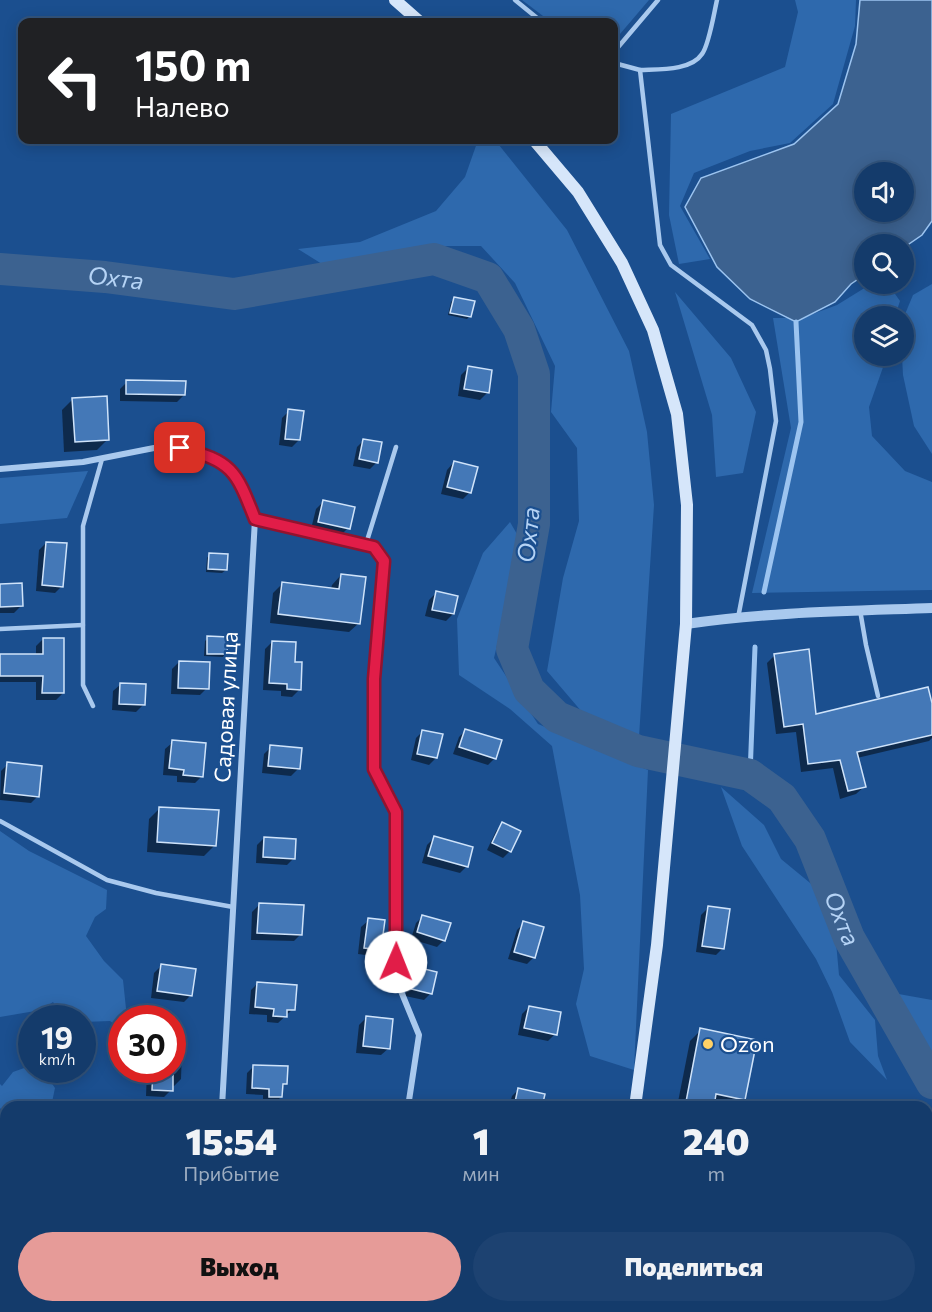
<!DOCTYPE html>
<html lang="ru">
<head>
<meta charset="utf-8">
<style>
  body { margin:0; font-family:Commissioner,sans-serif; background:#1d4271; color:#f1f3f6; height:100vh; display:flex; flex-direction:column; font-size:22px; white-space:nowrap }
  * { box-sizing:border-box; margin:0 }
  p { font-size:20px; color:#9dadc1 }
  .icon { flex:none; width:33px; height:33px; fill:none; stroke:currentColor; stroke-width:2; stroke-linecap:round; stroke-linejoin:round }
  .map { position:relative; flex:1; overflow:hidden }
  .panel { position:absolute; left:0px; top:1101px; width:933px; height:212px; display:flex; flex-direction:column; background:#143b6b; border-radius:18px 18px 0 0; box-shadow:0 3px 15px #0003,0 0 0 2px #33557e }
  .panel>* { flex:none }
  .top-card { position:absolute; left:18px; top:18px; width:600px; height:126px; border-radius:12px; box-shadow:0 3px 15px #0003,0 0 0 2px #33557e; background:#202124; color:#fff; overflow:hidden }
  .fabs { position:absolute; left:854px; top:162px; display:grid; gap:12px }
  .fabs a { display:grid; place-items:center; width:60px; height:60px; border-radius:50%; background:#143b6b; box-shadow:0 3px 15px #0003,0 0 0 2px #33557e; font-size:30px }
  .speed { position:absolute; left:18px; top:1005px; display:flex; gap:12px; font-size:30px; font-weight:700; text-align:center }
  .speed>* { display:grid; place-content:center; width:78px; height:78px; border-radius:50%; background:#143b6b; box-shadow:0 3px 15px #0003,0 0 0 2px #33557e; line-height:1 }
  .speed small { font-size:15px; font-weight:400 }
  .speed .limit { border:9px solid #d22; background:#fff; color:#111 }
  .pin { position:absolute; display:grid; place-items:center; width:51px; height:51px; color:#fff; margin:-26px; border-radius:12px; box-shadow:0 3px 9px #0006 }
  .me { position:absolute; width:66px; margin:-33px; rotate:1deg; stroke-linejoin:round; filter:drop-shadow(0 0 4px #0008) }
  .turn { display:flex; align-items:center; gap:21px; height:126px; padding:0 18px; font-size:27px }
  .turn .icon { width:78px; height:78px; stroke-width:2.5 }
  .turn b { display:block; font-size:42px; line-height:51px }
  .eta { display:flex; justify-content:space-evenly; align-items:center; height:102px; text-align:center }
  .eta b { font-size:36px; font-weight:800; line-height:42px }
  .cta { display:flex; gap:12px; margin-top:auto; padding:12px 18px }
  .cta a { flex:1; height:69px; border-radius:36px; background:#e69b98; color:#111; font-size:24px; font-weight:800; line-height:69px; text-align:center }
  .cta a+a { background:#1d4271; color:#f1f3f6 }
  .map>svg:first-child { display:block }
  .green { fill:#2e69ad }
  .water { fill:#3c6290; stroke:#9cc4f0; stroke-width:1.5; fill-rule:evenodd }
  .shadow { fill:#0007 }
  .lines { fill:none; stroke-linecap:round; stroke-linejoin:round }
  .stream { stroke:#9cc4f0; stroke-width:5 }
  .river { stroke:#3c6290; stroke-width:32 }
  .building { fill:#4478b7; stroke:#cfe3fa; stroke-width:1.5 }
  .service { stroke:#a9c9ee; stroke-width:4.5 }
  .minor { stroke:#a9c9ee; stroke-width:6 }
  .tertiary { stroke:#a9c9ee; stroke-width:10 }
  .secondary { stroke:#d6e6fa; stroke-width:12 }
  .route-casing { stroke:#92132f; stroke-width:15 }
  .route { stroke:#e11d48; stroke-width:10 }
  .poi-dot { fill:#ffd166; stroke:#1b4f8f; stroke-width:2 }
  .labels { text-anchor:middle; stroke-width:4.5; stroke-linejoin:round; paint-order:stroke }
  .street-label { font-size:22px; fill:#fff; stroke:#1b4f8f }
  .poi-label { font-size:22px; fill:#fff; stroke:#1b4f8f; text-anchor:start }
  .water-label { font-size:24px; font-style:italic; fill:#b5d3f5; stroke:#1b4f8f }
</style>
</head>
<body>
<div class="map">
<svg width="932" height="1312" viewBox="0 0 932 1312">
  <rect width="100%" height="100%" fill="#1b4f8f"/>
  <g class="green">
    <path d="M522,0h127l-35,41v-19h-63z"/>
    <path d="M795,0h61l-1,26 -22,78 -43,39 -40,8 -56,22 -14,33 30,53 -31,5 -10,-49 2,-101 114,-47 13,-55z"/>
    <path d="M478,140h17l72,90 62,121 18,81 7,73 -15,232 -57,-25 -35,-41 16,-93 16,-57 -2,-73 -26,-36 4,-46 -40,-83 -34,-37h-53l-29,14 -43,2 -26,7 -32,-20 62,-7 76,-31 29,-34z"/>
    <path d="M871,284h17l12,17 -5,15h-31v40h23l-18,51 3,29 33,35 27,11v108l-180,3 39,-165 -18,-110h29l35,-13z"/>
    <path d="M932,284v170l-18,-28 -11,-51 -1,-19 1,-37 10,-24z"/>
    <path d="M675,292l56,66 25,54 -13,61 -27,4 -4,-62z"/>
    <path d="M88,471l-21,47 -67,6v-46z"/>
    <path d="M510,522l11,19 -27,117 44,66 110,46 -14,300 -44,-14 -14,-52 8,-35 -4,-74 -28,-149 -42,-37 -51,-34 -2,-56 26,-66z"/>
    <path d="M721,787l43,38 17,34 34,28 20,44 4,44 36,45 3,36 9,24 -37,-38 -18,-50 -16,-33 -74,-113z"/>
    <path d="M0,831l29,20 78,39 -1,19 -11,8 -9,19 18,25 19,19 4,38h-5l-1,11 -11,-8 -27,1 -1,-4h-18l-11,-16 -12,8 -41,7z"/>
    <path d="M893,993l39,7v53z"/>
    <path d="M27,1067l19,8 9,13 -4,19h-45v7l-6,-6v-24l2,2 11,-14z"/>
    <path d="M781,1307v-1l79,1 -8,5h-74z"/>
  </g>
  <path class="water" d="M860,0h72v221l-10,14 -19,13v-4h-39v31l-13,9 -16,18 -39,20 -46,-23 -33,-32 -32,-60 16,-29 93,-34 44,-40 18,-60zM864,172h39v40h-39z"/>
  <g class="shadow">
    <path d="M454,299l16,17 -3,3 -19,-4 3,-13z"/>
    <path d="M468,368l19,25 -7,7 -22,-4 3,-21z"/>
    <path d="M127,382l57,13 -7,7 -57,-1v-12z"/>
    <path d="M73,399l35,40 -11,11 -33,2 -2,-42z"/>
    <path d="M289,411l10,29 -7,7 -13,-2 3,-27z"/>
    <path d="M364,440l13,22 -7,7 -17,-3 4,-19z"/>
    <path d="M454,462l16,30 -7,7 -22,-5 6,-24z"/>
    <path d="M323,502l25,26 -7,7 -30,-6 5,-20z"/>
    <path d="M46,543l16,43 -7,7 -19,-2 3,-41z"/>
    <path d="M210,554l16,16 -4,3 -16,-1 1,-14z"/>
    <path d="M341,575l18,48 -10,9 -79,-9 3,-30 10,-10 48,6 1,-4z"/>
    <path d="M0,586l21,20 -7,7h-14z"/>
    <path d="M436,593l17,21 -7,7 -21,-5 4,-16z"/>
    <path d="M208,638l18,15 -3,4 -19,-1 1,-15z"/>
    <path d="M43,639l20,54 -7,7h-20v-18h-36v-26h36v-10z"/>
    <path d="M272,642l21,22 6,26 -7,7 -11,-1v-5l-18,-1 2,-41z"/>
    <path d="M775,655l39,61 118,-7v29l-3,3 -72,17 8,28 -9,8 -16,5 -7,-31 -32,4 -5,-40 -20,2 -9,-71z"/>
    <path d="M179,662l28,26 -7,7 -29,-1 1,-25z"/>
    <path d="M121,684l22,21 -7,7 -24,-2 1,-19z"/>
    <path d="M466,730l29,28 -7,7 -35,-11 6,-17z"/>
    <path d="M423,731l13,27 -7,7 -18,-5 5,-22z"/>
    <path d="M173,742l29,34 -7,7 -18,-1v-6l-14,-1 2,-26z"/>
    <path d="M271,747l27,22 -7,7 -29,-3 2,-19z"/>
    <path d="M8,764l30,32 -7,7 -31,-3 1,-29z"/>
    <path d="M160,808l55,37 -11,11 -57,-4 2,-33z"/>
    <path d="M503,824l7,27 -7,7 -16,-8 9,-19z"/>
    <path d="M264,838l30,20 -7,7 -31,-2 1,-18z"/>
    <path d="M434,838l33,28 -7,7 -38,-10 5,-18z"/>
    <path d="M259,905l42,29 -7,7 -43,-1 1,-28z"/>
    <path d="M708,908l15,40 -7,7 -20,-3 5,-37z"/>
    <path d="M423,916l21,24 -7,7 -26,-8 5,-16z"/>
    <path d="M369,920l11,29 -7,7 -15,-2 3,-27z"/>
    <path d="M524,923l10,34 -7,7 -19,-5 9,-29z"/>
    <path d="M161,966l30,29 -7,7 -33,-4 3,-25z"/>
    <path d="M417,969l14,24 -7,7 -19,-4 5,-20z"/>
    <path d="M258,983l35,26 -15,14 -11,-1v-7l-18,-1 2,-24z"/>
    <path d="M529,1007l26,27 -7,7 -30,-6 4,-21z"/>
    <path d="M366,1018l23,30 -8,7 -25,-2 3,-28z"/>
    <path d="M701,1030l43,69 -8,8h-59l13,-66z"/>
    <path d="M172,1050h10l-1,29 -7,7h-3v4l-7,7 -18,-1 1,-26h25z"/>
    <path d="M254,1066l32,17 -5,5v9l-7,7 -11,-1v-8l-17,-1 1,-21z"/>
    <path d="M519,1089l22,18h-32l3,-11z"/>
    <path d="M367,1102l15,1v4h-21z"/>
    <path d="M931,1301l1,11h-14l9,-6z"/>
    <path d="M239,1306h37l-1,6h-36z"/>
    <path d="M657,1306h80l-2,6h-71l-8,-2z"/>
  </g>
  <g class="lines">
    <g class="stream">
      <path d="M764,592l37,-170 -5,-100"/>
      <path d="M750,775l5,-128"/>
    </g>
    <g class="river">
      <path id="s1" d="M0,269l105,8 129,17 200,-35 54,19 31,51 15,45v150l-22,125 17,41 28,27 81,34 112,24 32,23 28,41 39,99 83,145"/>
      <path d="M927,1239l5,-9"/>
      <path d="M874,1312l4,-6"/>
    </g>
  </g>
  <g class="building">
    <path d="M454,297l21,4 -4,16 -21,-4z"/>
    <path d="M468,366l24,4 -3,23 -25,-4z"/>
    <path d="M126,380l60,1 -1,14 -59,-1z"/>
    <path d="M107,396l2,44 -34,2 -3,-44z"/>
    <path d="M288,409l16,2 -4,29 -15,-1z"/>
    <path d="M363,439l19,3 -4,21 -19,-4z"/>
    <path d="M454,461l24,6 -7,26 -24,-6z"/>
    <path d="M323,500l32,7 -5,22 -32,-7z"/>
    <path d="M46,542l21,1 -4,44 -21,-2z"/>
    <path d="M209,553l19,1 -1,16 -19,-1z"/>
    <path d="M341,574l25,3 -6,47 -82,-10 4,-32 57,7z"/>
    <path d="M22,583l1,23 -23,1v-23z"/>
    <path d="M436,591l22,5 -4,18 -22,-4z"/>
    <path d="M207,636l21,1 -1,17h-20z"/>
    <path d="M43,638h21v55h-22l1,-17h-43v-22h43z"/>
    <path d="M272,641l24,1 -1,20h7l-1,28 -14,-1v-5l-18,-1z"/>
    <path d="M809,649l7,65 112,-27 4,16v32l-75,17 9,35 -18,4 -8,-31 -32,4 -5,-40 -19,3 -10,-73z"/>
    <path d="M179,661l31,1 -1,27 -31,-1z"/>
    <path d="M120,683l26,1 -1,21 -26,-1z"/>
    <path d="M465,729l37,11 -6,19 -37,-12z"/>
    <path d="M422,730l21,4 -6,24 -20,-4z"/>
    <path d="M172,740l34,3 -3,34 -20,-2 1,-5 -15,-2z"/>
    <path d="M270,745l32,3 -2,21 -32,-3z"/>
    <path d="M7,762l35,4 -3,31 -35,-4z"/>
    <path d="M159,807l60,3 -3,36 -59,-4z"/>
    <path d="M502,822l19,9 -10,21 -19,-9z"/>
    <path d="M434,836l39,11 -5,20 -40,-11z"/>
    <path d="M264,837l32,2 -1,20 -32,-2z"/>
    <path d="M259,903l45,2 -2,30 -45,-2z"/>
    <path d="M708,906l22,3 -6,40 -22,-3z"/>
    <path d="M422,915l29,8 -6,18 -28,-9z"/>
    <path d="M368,918l17,2 -4,30 -17,-2z"/>
    <path d="M523,921l21,6 -9,31 -21,-6z"/>
    <path d="M161,964l35,5 -4,27 -35,-5z"/>
    <path d="M416,967l21,5 -5,22 -21,-5z"/>
    <path d="M257,982l40,3 -2,25h-8v7l-14,-1 1,-7 -19,-2z"/>
    <path d="M529,1006l32,6 -4,23 -33,-7z"/>
    <path d="M366,1016l27,3 -3,30 -27,-3z"/>
    <path d="M700,1028l57,12 -12,60 -29,-6 -2,13h-29z"/>
    <path d="M253,1065l35,1 -1,18h-4l-1,13h-13v-8l-17,-1z"/>
    <path d="M153,1070h20v21l-21,-1z"/>
    <path d="M518,1088l27,6 -3,13h-28z"/>
  </g>
  <g class="lines">
    <g class="service">
      <path d="M515,0l27,22"/>
      <path d="M717,0c-3,13 -8,45 -15,54 -11,17 -44,15 -62,16l20,175 11,20 81,60 14,25 4,19 6,52 -38,197"/>
      <path d="M614,52l44,-52"/>
      <path d="M614,63l26,7"/>
      <path d="M255,519l111,25 30,-97"/>
      <path d="M860,610l6,35 12,51"/>
      <path d="M0,629l83,-4"/>
      <path d="M93,706l-10,-21v-159l19,-67"/>
      <path d="M0,821l107,59 49,13 77,14"/>
    </g>
    <g class="minor">
      <path d="M0,469l83,-7 71,-14h26l23,6 24,11 13,17 15,37 -33,588"/>
      <path d="M366,544l8,3 10,14 -10,118 -1,90 23,43v167l23,56 -11,72"/>
      <path d="M212,1312v-6"/>
    </g>
    <path class="tertiary" d="M686,624c81,-12 164,-13 246,-16"/>
    <g class="secondary">
      <path d="M395,0l25,22"/>
      <path d="M534,140l44,52 44,71 31,67 24,84 10,91 -1,119 -29,321 -22,162"/>
      <path d="M582,1312l2,-6"/>
    </g>
  </g>
  <g class="lines">
    <defs>
      <path id="route" d="M180,448c53,13 56,23 75,71l119,28 10,14 -10,118v90l22,43v150"/>
    </defs>
    <use href="#route" class="route-casing"/>
    <use href="#route" class="route"/>
  </g>
  <circle class="poi-dot" cx="708" cy="1044" r="6"/>
  <g class="labels">
    <g class="street-label">
      <text transform="translate(226 707) rotate(-87)" y="8">Садовая улица</text>
    </g>
    <g class="poi-label">
      <text x="720" y="1052">Ozon</text>
    </g>
    <g class="water-label">
      <text dy="8" stroke="none"><textPath href="#s1" startOffset="116">Охта</textPath></text>
      <text transform="translate(529 535) rotate(-84)" y="8">Охта</text>
      <text dy="8" stroke="none"><textPath href="#s1" startOffset="1340">Охта</textPath></text>
    </g>
  </g>
</svg>
<div class="fabs">
<a><svg class="icon" aria-label="sound" viewBox="0 0 24 24"><path d="M4 9h4l5-4v14l-5-4H4zM17 9q2 3 0 6"/></svg></a>
<a><svg class="icon" aria-label="search" viewBox="0 0 24 24"><circle cx="10" cy="10" r="6"/><path d="M15 15l6 6"/></svg></a>
<a><svg class="icon" aria-label="layers" viewBox="0 0 24 24"><path d="M12 4l9 5-9 5-9-5zM3 14l9 5 9-5"/></svg></a>
</div>
<div class="speed"><div>19<small>km/h</small></div><div class="limit">30</div></div>
<div class="pin" style="left:180px;top:448px;background:#d93025"><svg class="icon" aria-label="arrive" viewBox="0 0 24 24"><path d="M6 21V4h12l-3 4 3 4H6"/></svg></div>
<svg class="me" style="left:396px;top:962px" viewBox="-20 -20 40 40"><circle r="19" fill="#fff"/><path d="M0-13L10 11 0 6-10 11z" fill="#e11d48"/></svg>
<div class="top-card">
<div class="turn"><svg class="icon" aria-label="left" viewBox="0 0 24 24"><path d="M17 20v-9H6M10 6l-5 5 5 5"/></svg><div><b>150 m</b>Налево</div></div>
</div>
<section class="panel">
<div class="eta">
<div><b>15:54</b><p>Прибытие</p></div>
<div><b>1</b><p>мин</p></div>
<div><b>240</b><p>m</p></div>
</div>
<div class="cta"><a>Выход</a><a>Поделиться</a></div>
</section>
</div>
</body>
</html>
